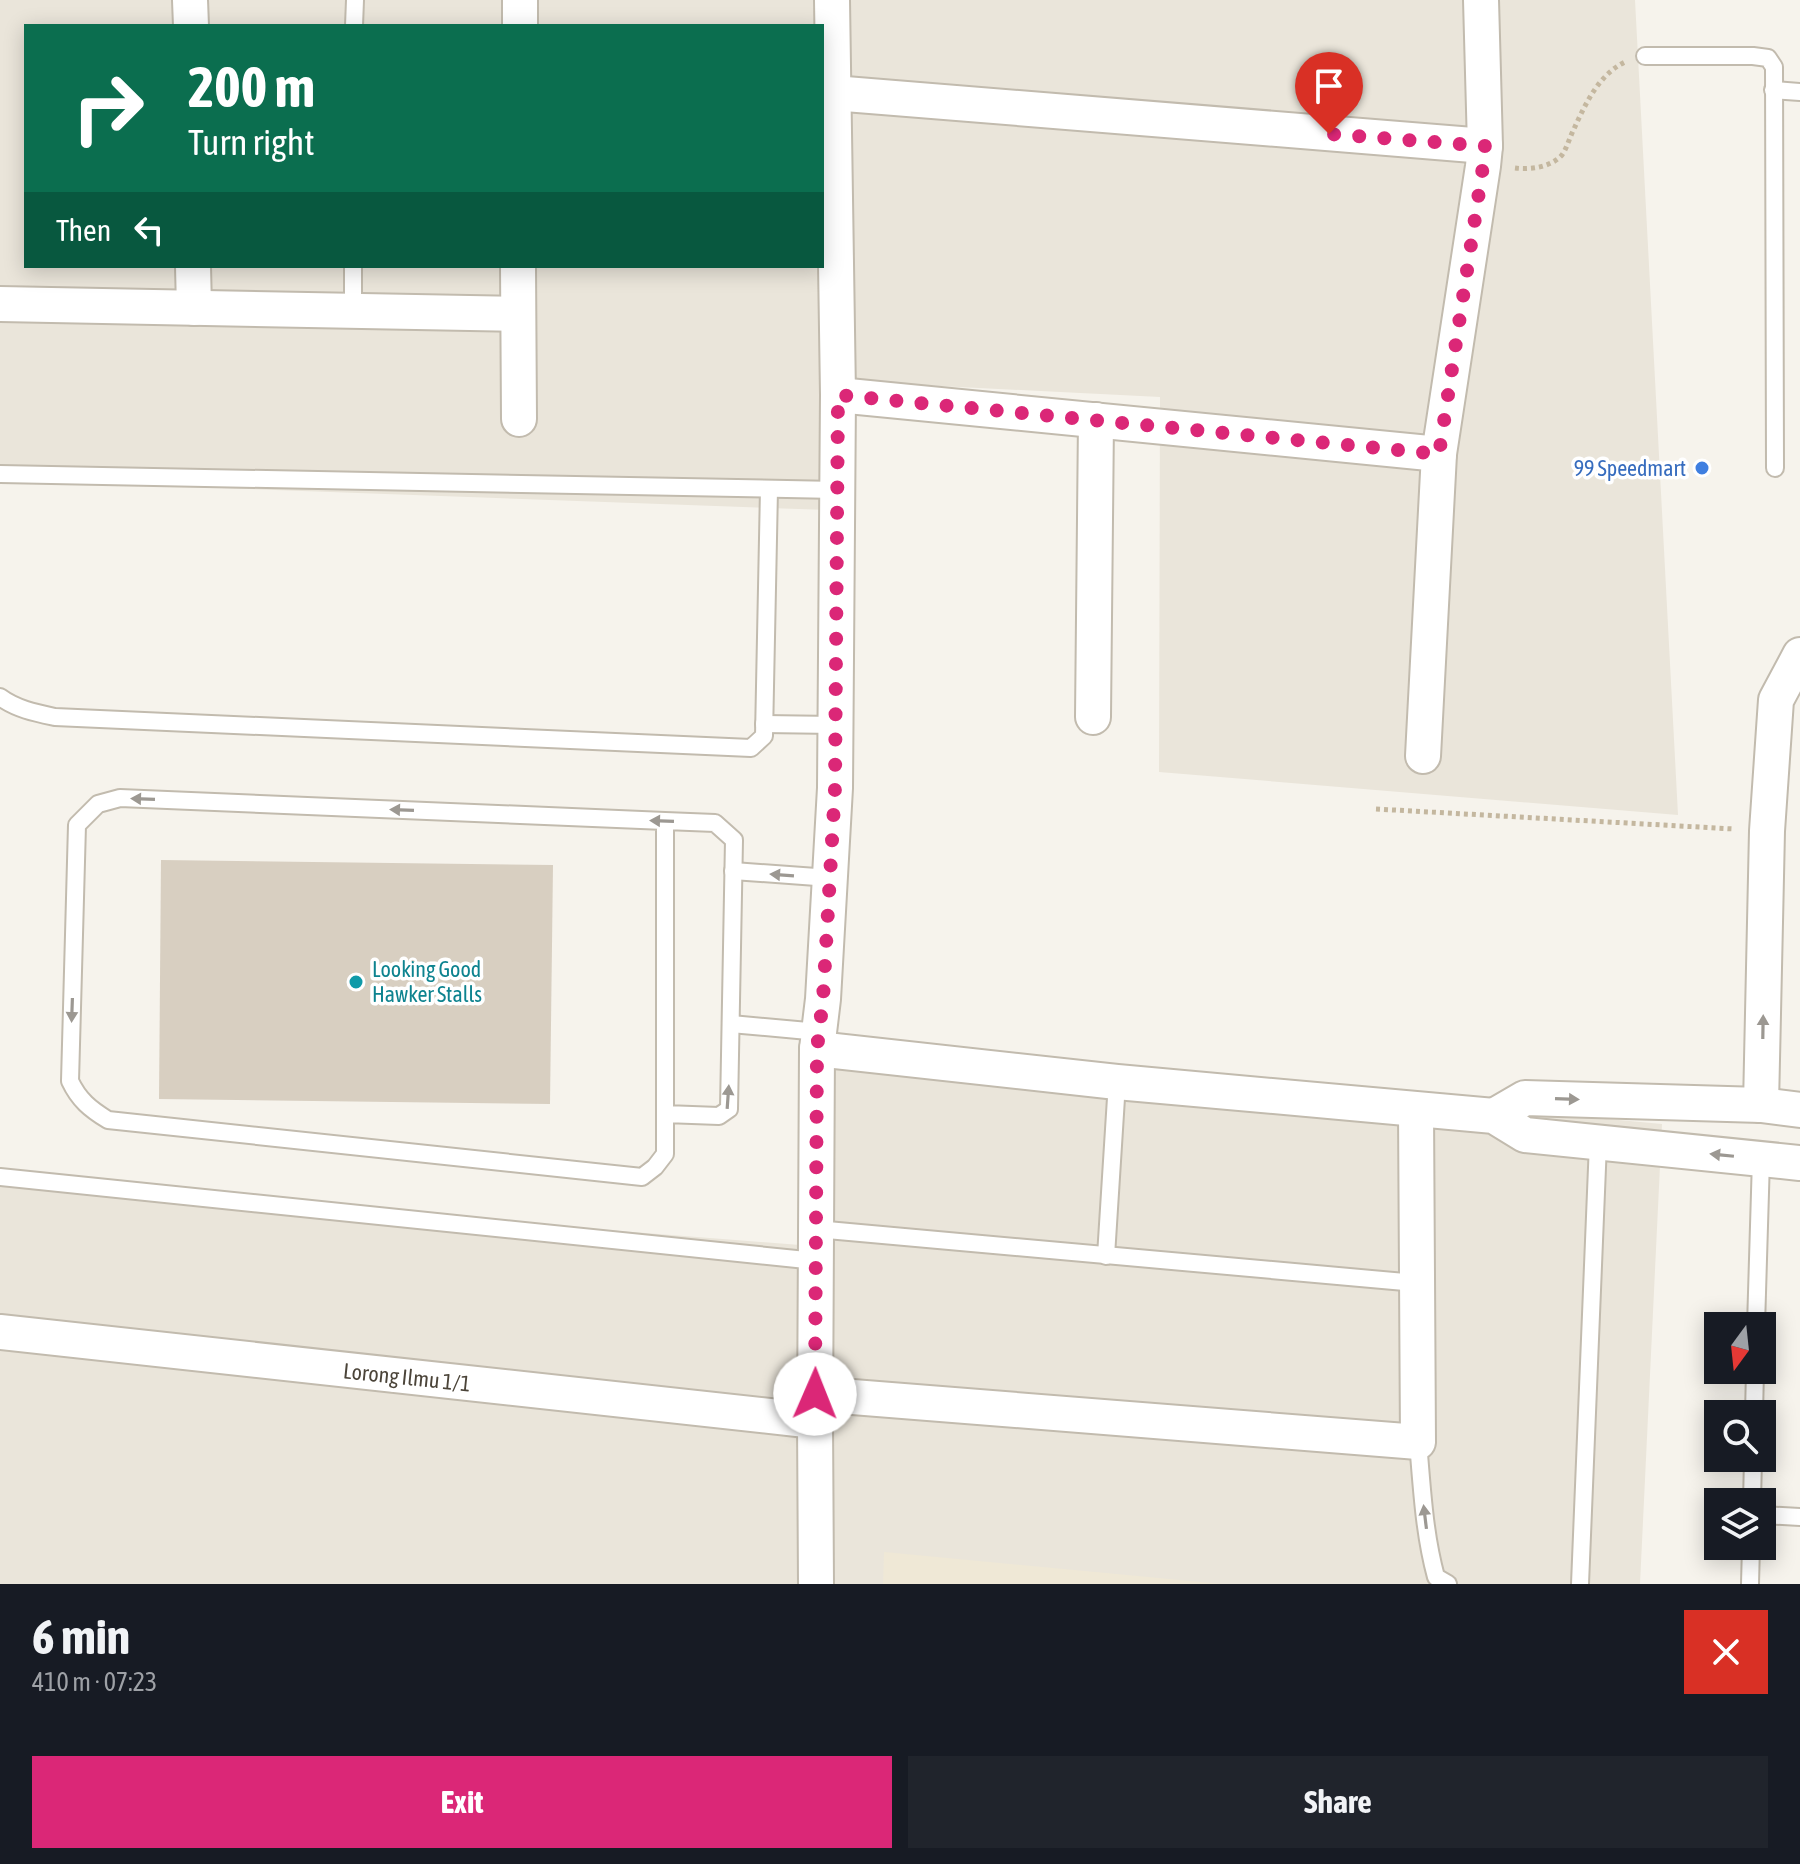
<!DOCTYPE html>
<html lang="en">
<head>
<meta charset="utf-8">
<style>
  body { margin:0; font-family:"Asap Condensed",sans-serif; background:#20242c; color:#f1f3f6; height:100vh; display:flex; flex-direction:column; font-size:30px; white-space:nowrap }
  * { box-sizing:border-box; margin:0 }
  p { font-size:26px; color:#9ea1a6 }
  .icon { flex:none; width:44px; height:44px; fill:none; stroke:currentColor; stroke-width:2; stroke-linecap:round; stroke-linejoin:round }
  .map { position:relative; height:1584px; overflow:hidden }
  .panel { display:flex; flex-direction:column; background:#171b24; flex:1 }
  .panel>* { flex:none }
  .hud { position:absolute; left:24px; top:24px; width:800px; height:244px; border-radius:0px; box-shadow:0 4px 20px #0003; background:#0b6e4f; color:#fff; overflow:hidden }
  .needle { width:52px; rotate:195deg }
  .buttons { position:absolute; left:1704px; top:1312px; display:grid; gap:16px }
  .buttons a { display:grid; place-items:center; width:72px; height:72px; border-radius:0px; background:#171b24; box-shadow:0 4px 20px #0003; font-size:40px }
  .pin { position:absolute; display:grid; place-items:center; width:68px; height:68px; color:#fff; margin:-82px -34px; border-radius:50% 50% 50% 0; rotate:-45deg; box-shadow:0 0 8px #0007 }
  .pin .icon { rotate:45deg }
  .me { position:absolute; width:88px; margin:-44px; rotate:1deg; stroke-linejoin:round; filter:drop-shadow(0 0 6px #0008) }
  .turn { display:flex; align-items:center; gap:28px; height:168px; padding:0 32px; font-size:36px }
  .turn .icon { width:104px; height:104px; stroke-width:2.5 }
  .turn b { display:block; font-size:56px; line-height:68px }
  .then { display:flex; align-items:center; height:76px; padding:0 32px; background:#0003; gap:16px; font-size:30px }
  .round { display:grid; place-items:center; flex:none; width:84px; height:84px; border-radius:0px; background:#20242c }
  .summary { display:flex; align-items:center; justify-content:space-between; height:136px; padding:0 32px }
  h1 { font-size:48px; font-weight:700; line-height:60px }
  .action { display:flex; gap:16px; margin-top:auto; padding:16px 32px }
  .action a { flex:1; height:92px; border-radius:0px; background:#db2777; color:#fff; font-size:32px; font-weight:700; line-height:92px; text-align:center }
  .action a+a { background:#20242c; color:#f1f3f6 }
  .map>svg:first-child { display:block }
  .residential { fill:#eae5da; fill-rule:evenodd }
  .education { fill:#efe8d6 }
  .building { fill:#d8cfc1 }
  .lines { fill:none; stroke-linecap:round; stroke-linejoin:round }
  .lane-casing { stroke:#c2bbae; stroke-width:20 }
  .street-casing { stroke:#c2bbae; stroke-width:38 }
  .path { stroke:#c4b79f; stroke-width:5; stroke-dasharray:4 4; stroke-linecap:butt }
  .lane { stroke:#fff; stroke-width:16 }
  .street { stroke:#fff; stroke-width:34 }
  .oneway { fill:#9c9892 }
  .route { stroke:#db2777; stroke-width:14; stroke-dasharray:0 25.2 }
  .shop-dot { fill:#3f7fe0; stroke:#fff; stroke-width:3 }
  .culture-dot { fill:#0f9aa8; stroke:#fff; stroke-width:3 }
  .labels { text-anchor:middle; stroke-width:7; stroke-linejoin:round; paint-order:stroke }
  .shop-label { font-size:22px; fill:#366cbe; stroke:#fff; text-anchor:end }
  .culture-label { font-size:22px; fill:#0d838f; stroke:#fff; text-anchor:start }
  .street-label { font-size:22px; fill:#4b4439; stroke:#fff }
</style>
</head>
<body>
<div class="map">
<svg width="1800" height="1584" viewBox="0 0 1800 1584">
  <rect width="100%" height="100%" fill="#f6f3ec"/>
  <g class="residential">
    <path d="M0,0h1635l43,815 -519,-43 1,-375 -340,-17 7,130 -827,-30zM26,26h796v240h-796z"/>
    <path d="M808,1045l854,79 -22,460h-1640v-401l800,62z"/>
  </g>
  <path class="education" d="M884,1552l338,32h-339z"/>
  <path class="building" d="M161,860l392,5 -3,239 -391,-5z"/>
  <g class="lines">
    <defs>
      <g id="lane">
        <path d="M354,26l1,-26"/>
        <path d="M1645,56h108l15,2 6,9 1,401"/>
        <path d="M1773,90l27,2"/>
        <path d="M353,311v-45"/>
        <path d="M0,474l837,16"/>
        <path d="M0,697c16,12 36,16 55,20l696,31 13,-12 5,-247"/>
        <path d="M764,724l71,1"/>
        <path d="M665,821v333l-10,13 -13,10 -534,-57c-18,-11 -29,-20 -38,-39l7,-256 21,-21 22,-6 545,23 50,2 19,17 -5,269 -10,7 -54,-2"/>
        <path d="M733,871l97,7"/>
        <path d="M731,1024l88,8"/>
        <path d="M0,1177l816,84"/>
        <path d="M816,1229l600,54"/>
        <path d="M1106,1256l11,-174"/>
        <path d="M1756,1326l5,-167"/>
        <path d="M1754,1414l1,-44"/>
        <path d="M1418,1442c4,46 6,91 18,135l12,7"/>
        <path d="M1752,1502l1,-44"/>
        <path d="M1762,1515l38,2"/>
        <path d="M1580,1584l18,-441"/>
        <path d="M1750,1584l1,-38"/>
      </g>
      <g id="street">
        <path d="M190,0l1,26"/>
        <path d="M520,26v-26"/>
        <path d="M833,93l652,53"/>
        <path d="M193,266l1,42"/>
        <path d="M518,266l1,153"/>
        <path d="M0,304l517,10"/>
        <path d="M838,395l601,59"/>
        <path d="M1093,717l3,-297"/>
        <path d="M1423,756l16,-302 44,-288 2,-20 -4,-146"/>
        <path d="M817,1049l300,33 377,34 31,19 275,28"/>
        <path d="M1761,1105l6,-274 9,-131 24,-45"/>
        <path d="M1494,1116l31,-18 236,7 39,5"/>
        <path d="M0,1332l815,89"/>
        <path d="M815,1394l603,48 -2,-332"/>
        <path d="M816,1584l-1,-163 2,-372 6,-50 12,-211 3,-393 -6,-395"/>
      </g>
    </defs>
    <use href="#lane" class="lane-casing"/>
    <use href="#street" class="street-casing"/>
    <g class="path">
      <path d="M1515,168c16,2 36,-1 47,-13 5,-7 7,-16 11,-24 12,-26 25,-56 52,-69"/>
      <path d="M1376,809l358,20"/>
    </g>
    <use href="#lane" class="lane"/>
    <use href="#street" class="street"/>
  </g>
  <defs><path id="oneway-solid" d="M-6-.8H1V-3.2L6.5 0L1 3.2V.8H-6Z" transform="scale(2)"/></defs>
  <g class="oneway">
    <use href="#oneway-solid" transform="translate(143 799) rotate(-178)"/>
    <use href="#oneway-solid" transform="translate(402 810) rotate(-178)"/>
    <use href="#oneway-solid" transform="translate(662 821) rotate(-178)"/>
    <use href="#oneway-solid" transform="translate(782 875) rotate(-176)"/>
    <use href="#oneway-solid" transform="translate(72 1010) rotate(92)"/>
    <use href="#oneway-solid" transform="translate(1763 1027) rotate(-89)"/>
    <use href="#oneway-solid" transform="translate(728 1097) rotate(-86)"/>
    <use href="#oneway-solid" transform="translate(1567 1099) rotate(2)"/>
    <use href="#oneway-solid" transform="translate(1722 1155) rotate(-174)"/>
    <use href="#oneway-solid" transform="translate(1425 1517) rotate(-97)"/>
  </g>
  <g class="lines">
    <path class="route" d="M815,1394l2,-345 6,-50 12,-211 3,-393 601,59 44,-288 2,-20 -156,-12"/>
  </g>
  <circle class="shop-dot" cx="1702" cy="468" r="8"/>
  <circle class="culture-dot" cx="356" cy="982" r="8"/>
  <g class="labels">
    <g class="shop-label">
      <text x="1686" y="476">99 Speedmart</text>
    </g>
    <g class="culture-label">
      <text x="372" y="977">Looking Good<tspan x="372" dy="25">Hawker Stalls</tspan></text>
    </g>
    <g class="street-label">
      <text transform="translate(407 1377) rotate(6)" y="8">Lorong Ilmu 1/1</text>
    </g>
  </g>
</svg>
<div class="buttons">
<a><svg class="needle" viewBox="-14 -14 28 28"><path d="M0-13l5 13h-10z" fill="#e53935"/><path d="M0 13l5-13h-10z" fill="#9ea1a6"/></svg></a>
<a><svg class="icon" aria-label="search" viewBox="0 0 24 24"><circle cx="10" cy="10" r="6"/><path d="M15 15l6 6"/></svg></a>
<a><svg class="icon" aria-label="layers" viewBox="0 0 24 24"><path d="M12 4l9 5-9 5-9-5zM3 14l9 5 9-5"/></svg></a>
</div>
<div class="pin" style="left:1329px;top:134px;background:#d93025"><svg class="icon" aria-label="arrive" viewBox="0 0 24 24"><path d="M6 21V4h12l-3 4 3 4H6"/></svg></div>
<svg class="me" style="left:815px;top:1394px" viewBox="-20 -20 40 40"><circle r="19" fill="#fff"/><path d="M0-13L10 11 0 6-10 11z" fill="#db2777"/></svg>
<div class="hud">
<div class="turn"><svg class="icon" aria-label="right" viewBox="0 0 24 24"><path d="M7 20v-9h11M14 6l5 5-5 5"/></svg><div><b>200 m</b>Turn right</div></div>
<div class="then">Then<svg class="icon" aria-label="left" viewBox="0 0 24 24"><path d="M17 20v-9H6M10 6l-5 5 5 5"/></svg></div>
</div>
</div>
<section class="panel">
<div class="summary"><div><h1>6 min</h1><p>410 m · 07:23</p></div><a class="round" style="background:#d93025;color:#fff"><svg class="icon" aria-label="close" viewBox="0 0 24 24"><path d="M6 6l12 12M18 6L6 18"/></svg></a></div>
<div class="action"><a>Exit</a><a>Share</a></div>
</section>
</body>
</html>
